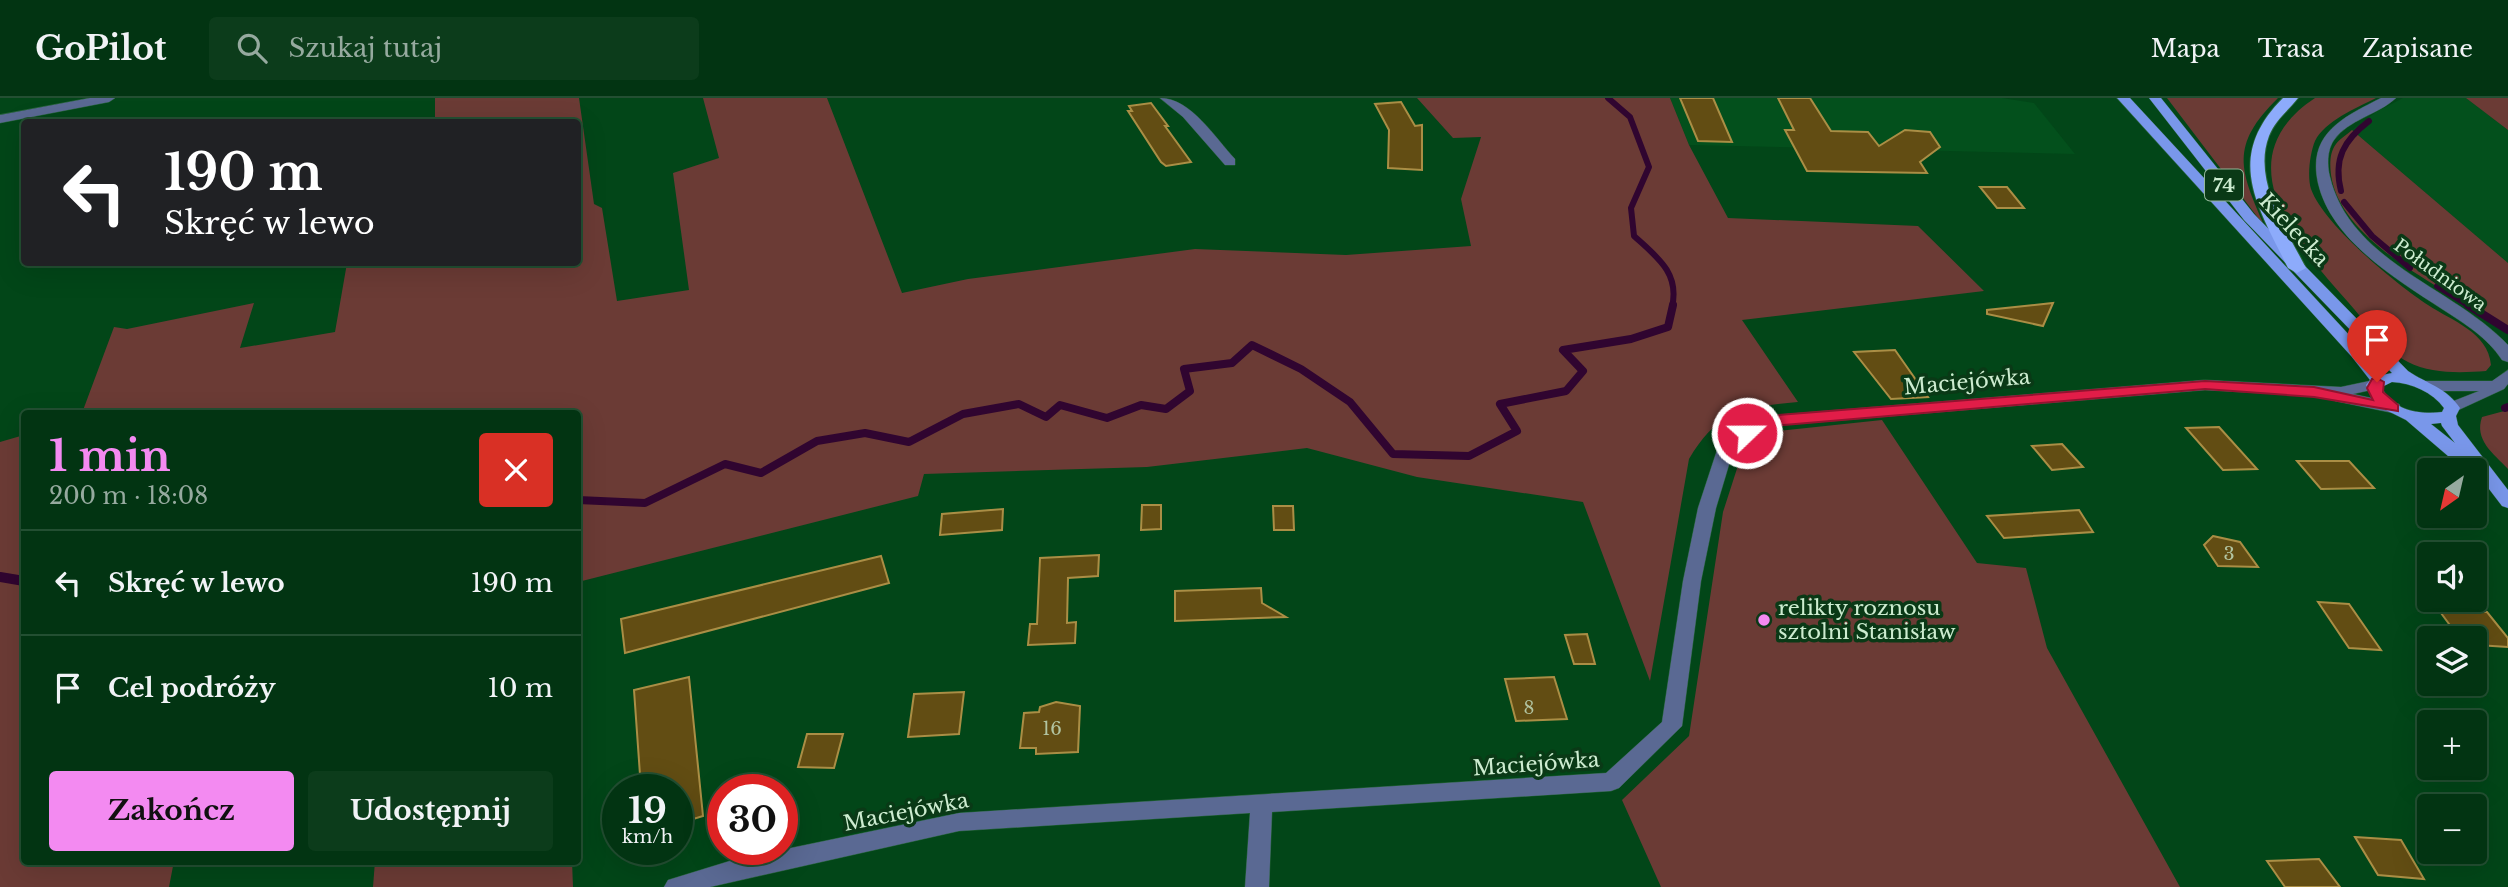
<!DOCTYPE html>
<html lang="pl">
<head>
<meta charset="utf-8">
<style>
  body { margin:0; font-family:"Libre Baskerville",serif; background:#0c3c1b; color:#f1f3f6; height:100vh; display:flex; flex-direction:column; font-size:26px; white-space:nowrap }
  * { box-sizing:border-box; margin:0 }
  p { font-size:23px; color:#96aa9f }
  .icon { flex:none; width:38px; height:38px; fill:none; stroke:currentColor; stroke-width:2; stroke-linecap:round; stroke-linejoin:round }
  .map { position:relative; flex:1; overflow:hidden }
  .panel { position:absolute; left:21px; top:312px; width:560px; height:455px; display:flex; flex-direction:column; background:#023412; border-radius:7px; box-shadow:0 7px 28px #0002,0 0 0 2px #234f32 }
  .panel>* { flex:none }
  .hud { position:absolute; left:21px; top:21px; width:560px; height:147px; border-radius:7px; box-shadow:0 7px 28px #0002,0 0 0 2px #234f32; background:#202124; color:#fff; overflow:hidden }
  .needle { width:46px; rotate:214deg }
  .fabs { position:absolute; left:2417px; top:360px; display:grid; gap:14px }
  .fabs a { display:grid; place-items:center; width:70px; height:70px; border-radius:7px; background:#023412; box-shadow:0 7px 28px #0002,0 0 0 2px #234f32; font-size:35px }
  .speed { position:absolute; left:602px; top:676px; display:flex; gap:14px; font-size:35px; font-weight:700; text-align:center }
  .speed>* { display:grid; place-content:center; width:91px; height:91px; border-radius:50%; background:#023412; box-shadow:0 7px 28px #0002,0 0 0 2px #234f32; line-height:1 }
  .speed small { font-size:18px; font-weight:400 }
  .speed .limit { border:10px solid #d22; background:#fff; color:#111 }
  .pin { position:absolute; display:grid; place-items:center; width:60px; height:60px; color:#fff; margin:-72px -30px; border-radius:50% 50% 50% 0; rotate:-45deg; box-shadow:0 0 7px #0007 }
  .pin .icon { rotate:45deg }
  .me { position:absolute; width:77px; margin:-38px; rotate:68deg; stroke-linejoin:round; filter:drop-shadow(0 0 5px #0008) }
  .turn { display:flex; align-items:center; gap:24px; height:147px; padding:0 28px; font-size:32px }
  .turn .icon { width:91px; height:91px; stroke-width:2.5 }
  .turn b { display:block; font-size:49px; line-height:60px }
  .round { display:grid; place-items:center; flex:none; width:74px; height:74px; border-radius:7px; background:#0c3c1b }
  .overview { display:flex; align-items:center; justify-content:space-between; height:119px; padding:0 28px }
  h1 { font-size:42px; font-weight:700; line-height:52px; color:#f38af1 }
  .action { display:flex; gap:14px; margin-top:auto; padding:14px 28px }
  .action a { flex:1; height:80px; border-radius:7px; background:#f38af1; color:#111; font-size:28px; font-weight:700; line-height:80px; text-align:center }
  .action a+a { background:#0c3c1b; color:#f1f3f6 }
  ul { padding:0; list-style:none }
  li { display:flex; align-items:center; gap:21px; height:105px; padding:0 28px; border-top:2px solid #234f32 }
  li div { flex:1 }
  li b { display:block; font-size:26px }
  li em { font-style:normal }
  header { display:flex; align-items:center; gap:42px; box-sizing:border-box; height:98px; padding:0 35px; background:#023412; border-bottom:2px solid #234f32 }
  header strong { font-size:33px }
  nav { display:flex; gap:38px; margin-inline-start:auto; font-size:24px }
  .search { width:490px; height:63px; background:#0c3c1b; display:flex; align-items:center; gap:18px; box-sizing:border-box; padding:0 24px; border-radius:7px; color:#96aa9f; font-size:26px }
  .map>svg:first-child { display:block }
  .built { fill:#03501c }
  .green { fill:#6b3b35 }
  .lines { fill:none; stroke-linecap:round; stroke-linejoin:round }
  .stream-far2 { stroke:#300530; stroke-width:6 }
  .stream-far1 { stroke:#300530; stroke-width:8 }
  .stream { stroke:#300530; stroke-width:10 }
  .building { fill:#624d13; stroke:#aa8e45; stroke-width:2 }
  .minor-casing { stroke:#276439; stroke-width:1 }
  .major-casing { stroke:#276439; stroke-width:1 }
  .highway-casing { stroke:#276439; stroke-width:2 }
  .minor { fill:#5a6993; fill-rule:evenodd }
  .major { fill:#7997ea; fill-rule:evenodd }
  .highway { fill:#8dabfb; fill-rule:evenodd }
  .route { fill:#e11d48; stroke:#92132f; stroke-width:2 }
  .poi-dot { fill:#f38af1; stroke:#0a3916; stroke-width:2.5 }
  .labels { text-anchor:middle; stroke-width:7; stroke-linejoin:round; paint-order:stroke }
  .far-street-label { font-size:18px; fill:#cdecd0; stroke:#0a3916 }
  .number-label { font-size:18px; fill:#b2c4a1 }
  .shield { fill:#0a3916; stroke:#92b698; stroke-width:2 }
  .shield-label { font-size:19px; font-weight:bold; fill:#cdecd0 }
  .street-label { font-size:21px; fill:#cdecd0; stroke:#0a3916 }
  .poi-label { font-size:21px; fill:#cdecd0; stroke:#0a3916; text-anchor:start }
</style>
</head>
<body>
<header>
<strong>GoPilot</strong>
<div class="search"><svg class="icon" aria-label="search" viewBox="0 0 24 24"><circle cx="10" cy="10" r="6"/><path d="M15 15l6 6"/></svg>Szukaj tutaj</div>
<nav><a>Mapa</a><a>Trasa</a><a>Zapisane</a></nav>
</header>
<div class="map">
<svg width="2508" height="789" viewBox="0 0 2508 789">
  <rect width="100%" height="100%" fill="#024618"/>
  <g class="built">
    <path d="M1670,0h332l32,5 41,51 -386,-9z"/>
    <path d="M2403,0h63l42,32v133l-156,-133 24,-18z"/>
  </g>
  <g class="green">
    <path d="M435,0h144l15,106 8,4 15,93 72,-11 -16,-117 46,-15 -16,-60h124l75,195 66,-14 227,-30 151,6 125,-9 -10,-47 20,-62 -28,1 -36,-40h253l19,47 39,73 190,8 66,65 -242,29 56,82c-54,5 -80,8 -109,57l-39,222 -67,-179 -166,-25 -110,-29 -160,19 -223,7 -6,22 -340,86v-169h-496l32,-86 13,2 127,-26 -14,45 95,-16 12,-69 231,-1v-140h-143z"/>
    <path d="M2167,0h111c-49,48 -38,72 -13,129z"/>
    <path d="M2315,0h61c-20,10 -51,23 -61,43 -5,12 -8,35 -4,48 13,36 85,95 117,116 24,16 60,27 63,60l-5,6c-25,2 -55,3 -78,-9 -24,-12 -43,-41 -60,-60 -52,-58 -125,-143 -33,-204z"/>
    <path d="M2466,0h42v32z"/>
    <path d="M2352,32l156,133v69c-52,-41 -166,-84 -177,-157 -1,-9 -2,-22 5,-31 3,-5 11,-9 16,-14z"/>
    <path d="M2508,312v59c-15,-16 -34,-29 -26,-52z"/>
    <path d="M1882,322l95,143 49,5 21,80 133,239h-519l-39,-87 67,-64 34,-224 20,-62 35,-19z"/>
    <path d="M24,337v426h150l-5,26h-169v-445z"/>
    <path d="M375,763h197l1,26h-200z"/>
  </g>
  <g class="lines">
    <g class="stream-far2">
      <path d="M1608,0l22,19 19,50 -18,41 3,28c23,21 46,37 38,71"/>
      <path d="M2341,93c-8,-32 3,-51 28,-70"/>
      <path d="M2344,104l28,34 38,32"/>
      <path d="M2437,188l34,21"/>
    </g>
    <g class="stream-far1">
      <path d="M2468,207l40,25"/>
      <path d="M2505,310l3,-1"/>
      <path d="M578,402l67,3 80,-39 36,9 56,-32 48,-8 44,9 54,-28 56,-10 27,13 14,-12 47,13 34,-13 25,4 24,-18 -6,-22 48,-6 20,-18 49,24 49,33 43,52 76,2 48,-25 -17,-27 66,-13 17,-20 -20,-21 68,-11 37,-12 5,-22"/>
    </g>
    <path class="stream" d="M0,479l24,4"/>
  </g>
  <g class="building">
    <path d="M1680,0h33l19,44 -34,-1z"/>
    <path d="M1778,0h32l21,33 37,1 11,14 26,-16 25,2 10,15 -20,15 7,11 -120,-2 -22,-41h9z"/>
    <path d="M1401,4l14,24 7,-1v45l-34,-2 1,-38 -14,-26z"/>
    <path d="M1151,5l17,23h-3l26,36 -25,4 -5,-4 -33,-51h4l-3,-5z"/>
    <path d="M1980,89h27l17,21h-27z"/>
    <path d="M2053,205l-10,23 -56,-12v-4z"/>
    <path d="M1895,252l33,47 -37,2 -37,-47z"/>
    <path d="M2219,329l38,42 -34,1 -37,-42z"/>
    <path d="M2062,346l21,23 -31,3 -20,-24z"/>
    <path d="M2297,363h52l25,27 -53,1z"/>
    <path d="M1142,407h19v24l-20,1z"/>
    <path d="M1273,408h20l1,24h-20z"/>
    <path d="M1003,411l-1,21 -62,5 2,-21z"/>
    <path d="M2079,412l14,22 -89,6 -17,-22z"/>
    <path d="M2213,438l27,6 18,25 -40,-1 -14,-21z"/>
    <path d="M1099,457l-1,21 -30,2 -1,45 9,-1 -1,21 -47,2 2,-21h7l3,-66z"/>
    <path d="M881,458l8,27 -264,70 -4,-34z"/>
    <path d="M1261,490l1,15 24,14 -111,4v-30z"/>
    <path d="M2318,504l31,2 32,46 -32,-2z"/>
    <path d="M2438,511l49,3 21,26v9l-31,-2 -9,-12 -13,-1z"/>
    <path d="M1587,536l8,30h-21l-9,-29z"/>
    <path d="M689,579l14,139 -26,8v-35h-36l-7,-99z"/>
    <path d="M1554,579l13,42 -51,2 -11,-42z"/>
    <path d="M964,594l-5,42 -51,3 6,-43z"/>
    <path d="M1056,604l24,4 -2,46 -42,2v-6h-16l4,-35 15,-1 1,-5z"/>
    <path d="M807,636h36l-9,34 -36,-1z"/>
    <path d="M2355,739l46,3 23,39 -46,-4z"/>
    <path d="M2319,761l21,28h-55l-18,-26z"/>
  </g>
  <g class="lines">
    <defs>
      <g id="minor">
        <path d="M90,0h25l-6,4 -109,21v-8z"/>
        <path d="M1160,0c31,0 55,40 75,61v6h-10l-42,-48z"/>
        <path d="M2381,0h15c-18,17 -47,21 -62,42 -7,10 -7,26 -4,37 20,83 118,109 173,163l5,5v17l-6,-2c-15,-23 -37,-36 -60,-51 -46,-30 -111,-69 -124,-126 -11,-50 26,-66 63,-85z"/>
        <path d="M2508,272v14l-4,5 -52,24 -8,-5 2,-4 33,-13h-53l-8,-5 8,-5h66z"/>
        <path d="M2205,282l136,7 33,-7 8,5 -2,3 -27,6 46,10 2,4 -8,5 -58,-12 -2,-4 -128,-7 -434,36 -37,22 -18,60 -15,73 -19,145 -63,62 -8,3 -339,21 -3,75h-24l5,-74 -291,18 -249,56h-46l4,-7 65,-20 226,-47 647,-40 56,-51 21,-141 15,-73 22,-67 47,-25z"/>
      </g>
      <path id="major" d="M2117,0h13l234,253 18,24 10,-2 -148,-153 -95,-122h12l93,116 154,157c19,13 38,16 52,37l-4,8 2,9 50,65v18l-6,-2 -29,-38h-11l-56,-48 -28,-14 -12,-21 4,-5 -18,-23zM2392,284c20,1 40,10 52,26l-2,4c-22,3 -52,-2 -60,-25zM2441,325l1,3 13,17 -24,-19z"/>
      <path id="highway" d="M2283,0h15c-10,13 -23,22 -29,38 -17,44 18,95 37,132l-9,5 -9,-5c-31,-63 -64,-111 -5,-170z"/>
    </defs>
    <use href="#minor" class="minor-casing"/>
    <use href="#major" class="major-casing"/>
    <use href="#highway" class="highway-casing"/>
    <use href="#minor" class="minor"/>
    <use href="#major" class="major"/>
    <use href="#highway" class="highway"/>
  </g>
  <path class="route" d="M2377,280l7,4 -1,10 15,13v6l-84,-14 -109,-8 -434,37 -24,12 -8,-5 28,-17 438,-35 109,6 59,13 -6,-12 5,-9z"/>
  <circle class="poi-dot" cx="1764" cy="522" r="7"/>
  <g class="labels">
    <g class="far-street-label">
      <text transform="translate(2440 177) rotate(36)" y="6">Południowa</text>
    </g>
    <g class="number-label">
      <text x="2229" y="462">3</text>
      <text x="1529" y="616">8</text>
      <text x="1052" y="637">16</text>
    </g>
    <rect class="shield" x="2205" y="71.5" width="38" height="31" rx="5"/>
    <g class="shield-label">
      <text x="2224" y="94">74</text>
    </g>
    <g class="street-label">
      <text transform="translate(2294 132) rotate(47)" y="7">Kielecka</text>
      <text transform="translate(1967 284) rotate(-5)" y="7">Maciejówka</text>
      <text transform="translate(1536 666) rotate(-4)" y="7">Maciejówka</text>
      <text transform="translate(906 714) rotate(-11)" y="7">Maciejówka</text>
    </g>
    <g class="poi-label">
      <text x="1778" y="517">relikty roznosu<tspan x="1778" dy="24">sztolni Stanisław</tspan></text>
    </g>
  </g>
</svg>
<div class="fabs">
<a><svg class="needle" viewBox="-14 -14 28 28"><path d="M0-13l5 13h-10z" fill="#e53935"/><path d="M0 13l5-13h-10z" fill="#96aa9f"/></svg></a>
<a><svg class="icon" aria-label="sound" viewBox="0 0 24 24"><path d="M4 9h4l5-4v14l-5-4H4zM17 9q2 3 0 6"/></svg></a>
<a><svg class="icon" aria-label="layers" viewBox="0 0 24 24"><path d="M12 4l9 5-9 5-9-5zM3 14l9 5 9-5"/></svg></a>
<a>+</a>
<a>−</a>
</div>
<div class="speed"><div>19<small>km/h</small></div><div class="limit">30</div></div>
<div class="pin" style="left:2377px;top:284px;background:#d93025"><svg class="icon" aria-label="arrive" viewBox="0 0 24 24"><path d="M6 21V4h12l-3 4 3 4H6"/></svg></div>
<svg class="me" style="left:1747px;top:335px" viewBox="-20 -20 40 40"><circle r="17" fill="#e11d48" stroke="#fff" stroke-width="3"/><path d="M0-11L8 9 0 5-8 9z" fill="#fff"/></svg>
<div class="hud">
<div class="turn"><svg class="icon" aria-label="left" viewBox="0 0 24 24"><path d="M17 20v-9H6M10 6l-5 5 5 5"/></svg><div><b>190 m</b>Skręć w lewo</div></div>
</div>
<section class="panel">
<div class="overview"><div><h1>1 min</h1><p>200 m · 18:08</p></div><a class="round" style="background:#d93025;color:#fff"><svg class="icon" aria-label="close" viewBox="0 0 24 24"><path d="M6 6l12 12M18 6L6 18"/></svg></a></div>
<ul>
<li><svg class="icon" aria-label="left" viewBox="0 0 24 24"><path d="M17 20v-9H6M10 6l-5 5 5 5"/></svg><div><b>Skręć w lewo</b></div><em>190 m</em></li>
<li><svg class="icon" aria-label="arrive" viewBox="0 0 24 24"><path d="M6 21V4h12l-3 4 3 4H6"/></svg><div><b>Cel podróży</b></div><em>10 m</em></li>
</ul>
<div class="action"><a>Zakończ</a><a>Udostępnij</a></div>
</section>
</div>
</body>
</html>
